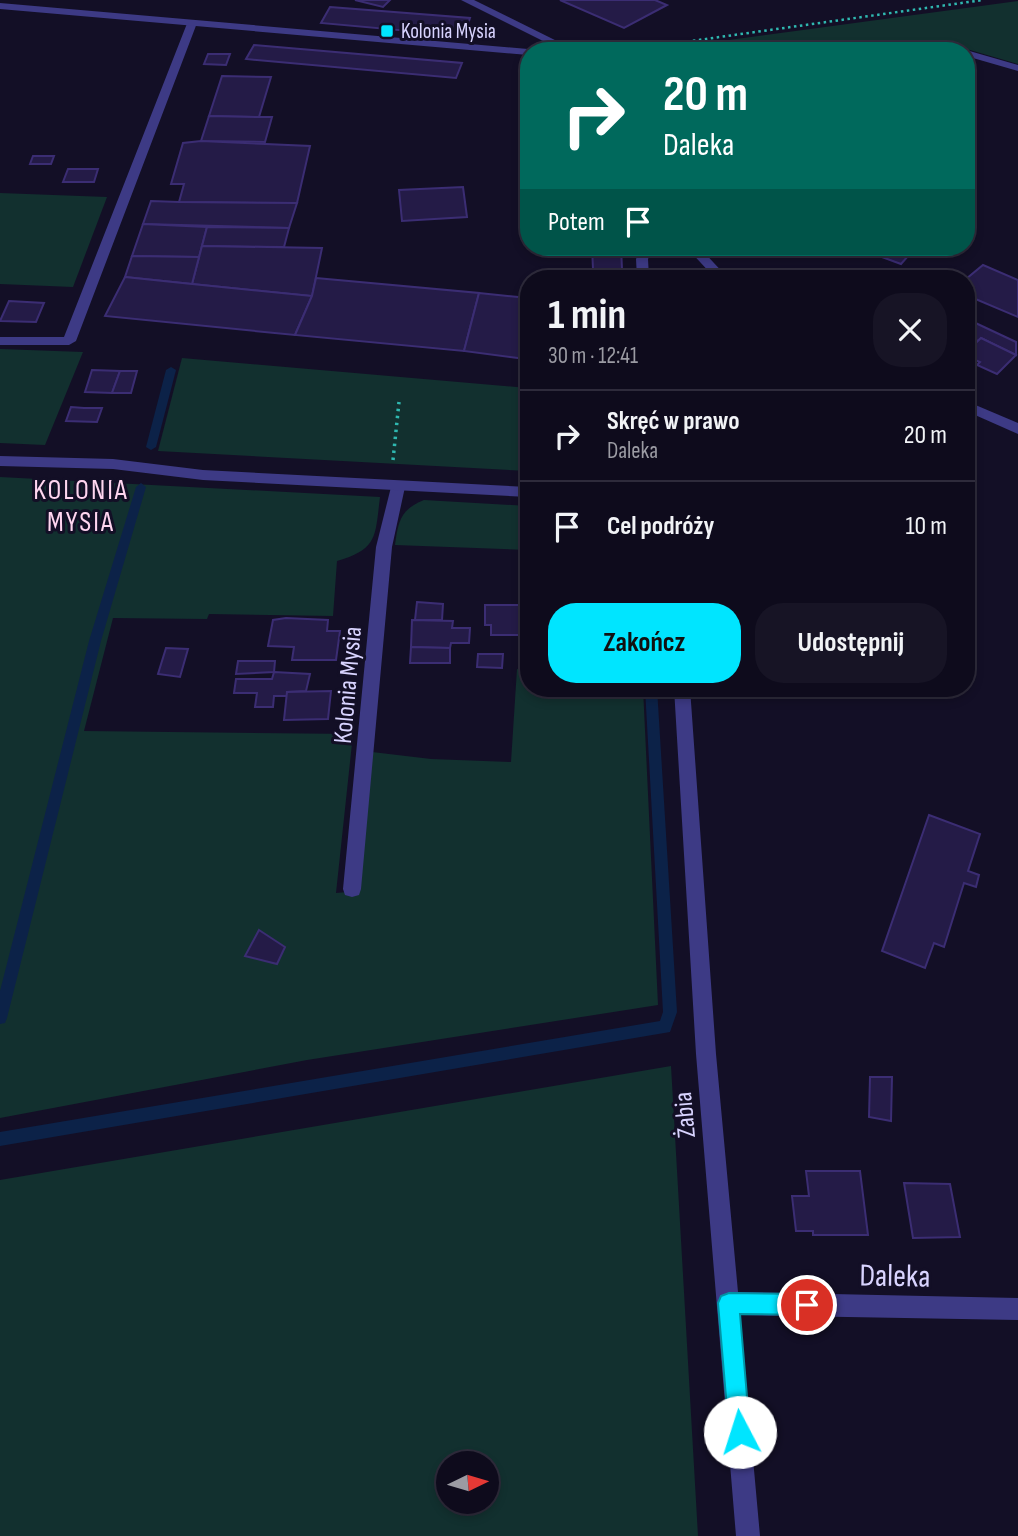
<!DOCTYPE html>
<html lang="pl">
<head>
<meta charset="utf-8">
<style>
  body { margin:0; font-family:"Sofia Sans Condensed",sans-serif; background:#171425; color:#f1f3f6; height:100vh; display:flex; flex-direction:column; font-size:26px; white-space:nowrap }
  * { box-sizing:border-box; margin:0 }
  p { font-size:23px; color:#9b9ba3 }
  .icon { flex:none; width:38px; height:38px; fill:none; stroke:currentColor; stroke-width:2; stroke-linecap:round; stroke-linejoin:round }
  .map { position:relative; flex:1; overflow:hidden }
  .panel { position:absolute; left:520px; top:270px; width:455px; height:427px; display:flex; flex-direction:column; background:#0e0b1c; border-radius:28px; box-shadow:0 4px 10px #0003,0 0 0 2px #2e2b3b }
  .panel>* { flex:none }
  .guide { position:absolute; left:520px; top:42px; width:455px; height:214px; border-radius:28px; box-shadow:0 4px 10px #0003,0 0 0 2px #2e2b3b; background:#00695c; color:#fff; overflow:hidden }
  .needle { width:46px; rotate:85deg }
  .controls { position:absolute; left:436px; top:1451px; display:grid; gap:14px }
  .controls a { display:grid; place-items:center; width:63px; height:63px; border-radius:50%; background:#0e0b1c; box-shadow:0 4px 10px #0003,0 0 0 2px #2e2b3b; font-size:35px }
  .pin { position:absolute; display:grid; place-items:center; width:60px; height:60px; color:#fff; margin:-30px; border:4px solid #fff; border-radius:50%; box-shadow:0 2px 7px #0007 }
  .me { position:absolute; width:77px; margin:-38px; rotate:355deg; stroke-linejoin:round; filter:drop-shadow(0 0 5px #0008) }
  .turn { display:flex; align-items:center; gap:24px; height:147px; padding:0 28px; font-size:32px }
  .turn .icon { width:91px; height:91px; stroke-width:2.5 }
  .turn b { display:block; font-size:49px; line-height:60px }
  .then { display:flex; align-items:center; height:66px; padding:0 28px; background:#0003; gap:14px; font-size:26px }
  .round { display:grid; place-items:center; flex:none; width:74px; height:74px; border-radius:28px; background:#171425 }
  .overview { display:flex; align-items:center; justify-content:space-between; height:119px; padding:0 28px }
  h1 { font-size:42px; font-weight:700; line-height:52px }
  .primary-button { display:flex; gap:14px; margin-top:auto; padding:14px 28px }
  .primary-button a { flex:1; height:80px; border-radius:28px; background:#00e5ff; color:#111; font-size:28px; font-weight:700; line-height:80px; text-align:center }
  .primary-button a+a { background:#171425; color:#f1f3f6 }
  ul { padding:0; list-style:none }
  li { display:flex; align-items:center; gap:21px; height:91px; padding:0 28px; border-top:2px solid #2e2b3b }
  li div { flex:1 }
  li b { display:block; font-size:26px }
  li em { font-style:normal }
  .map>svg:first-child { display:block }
  .green { fill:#12302f; fill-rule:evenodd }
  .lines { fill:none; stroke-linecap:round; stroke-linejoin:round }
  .stream { fill:#0c2248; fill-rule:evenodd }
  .building { fill:#241b47; stroke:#3b2d73; stroke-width:2 }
  .path-far1 { stroke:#2fb8b0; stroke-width:2.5; stroke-dasharray:2.5 3.5; stroke-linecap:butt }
  .path { stroke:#2fb8b0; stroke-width:3.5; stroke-dasharray:2.5 4.5; stroke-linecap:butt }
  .service { fill:#3d3a85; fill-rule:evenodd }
  .minor { fill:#3d3a85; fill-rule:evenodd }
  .tertiary { fill:#3d3a85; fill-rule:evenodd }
  .route { fill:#00e5ff; stroke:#0095a6; stroke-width:2 }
  .poi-dot { fill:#00e5ff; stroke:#130f26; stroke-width:2.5 }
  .labels { text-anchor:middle; stroke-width:6; stroke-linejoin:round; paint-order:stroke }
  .far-poi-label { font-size:21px; fill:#d9d4ff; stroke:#130f26; text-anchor:start }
  .street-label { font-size:26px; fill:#d9d4ff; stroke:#130f26 }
  .neighbourhood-label { font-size:28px; letter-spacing:2px; fill:#ffd6f0; stroke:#130f26 }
  .near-street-label { font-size:32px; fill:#d9d4ff; stroke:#130f26 }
</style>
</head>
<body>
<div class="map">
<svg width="1018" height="1536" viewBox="0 0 1018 1536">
  <rect width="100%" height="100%" fill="#130f26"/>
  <g class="green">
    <path d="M1018,1v63l-48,-14 -21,-1 -269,2 -3,-4z"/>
    <path d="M0,193l107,4 -34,90 -73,-3z"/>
    <path d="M0,349l83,3 -38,93 -45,-2z"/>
    <path d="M182,358l346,30v83l-370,-20z"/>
    <path d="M0,477l380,20c-5,40 -2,52 -43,64l-4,55 -124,-2 -2,5 -94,-1 -29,113 269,3 -17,159 23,-2 13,-139 59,7 80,3 6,-93 11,1v18h115l15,317 -351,55 -307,58z"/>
    <path d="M424,500l104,6v44l-133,-5c3,-24 6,-36 29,-45z"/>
    <path d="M671,1066l27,470h-698v-356zM448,1463h38v39h-38z"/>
  </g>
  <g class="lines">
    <g class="stream">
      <path d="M171,367l5,3 -20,77 -5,3 -5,-3 20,-77z"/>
      <path d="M141,483l5,4 -45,154 -94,377 -2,5 -5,1v-33l89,-350 47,-154z"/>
      <path d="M645,688h12l20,324 -7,20 -670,114v-14l660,-111 3,-9z"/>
    </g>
  </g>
  <g class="building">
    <path d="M355,0h35l-7,7z"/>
    <path d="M560,0h95l12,5 -43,23z"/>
    <path d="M330,7l140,11 -6,18 -143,-13z"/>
    <path d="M254,45l208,18 -6,15 -210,-19z"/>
    <path d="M208,54h22l-4,11 -22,-1z"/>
    <path d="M222,76l49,1 -12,40 -50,-1z"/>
    <path d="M209,116l50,1h13l-7,25 -64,-1z"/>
    <path d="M201,141l109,5 -13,57 -118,-1 5,-18h-13l12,-41z"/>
    <path d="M33,156h21l-3,8h-21z"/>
    <path d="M68,169h30l-4,13h-31z"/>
    <path d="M463,187l4,30 -65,4 -3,-31z"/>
    <path d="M151,201l28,1 118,1 -8,25 -146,-4z"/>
    <path d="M143,224l64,3 -8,30 -67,-1z"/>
    <path d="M207,227l82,1 -5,19 -82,-1z"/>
    <path d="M202,246l120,2 -10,48 -120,-12z"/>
    <path d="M592,247h29l1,22h-29z"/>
    <path d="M862,247h54l-15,17 -41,-15z"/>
    <path d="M132,256l67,1 -7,27 -67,-7z"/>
    <path d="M983,265l35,15v37l-52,-22v-16z"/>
    <path d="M125,277l67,7 120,12 -17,39 -190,-19z"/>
    <path d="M316,278l163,15 -15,58 -169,-16 17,-39z"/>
    <path d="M479,293l49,5 -2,61 -62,-8z"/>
    <path d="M9,301l35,2 -8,19 -36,-1z"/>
    <path d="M967,319l49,23v13l-35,-17 -3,3 -12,-5z"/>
    <path d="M981,338l35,17 -19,19 -20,-9 3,-3 -14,-6v-4z"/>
    <path d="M92,370l28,1 -8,22 -27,-1z"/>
    <path d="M120,371h17l-6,22h-19z"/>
    <path d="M71,407l13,1h18l-5,14 -31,-1z"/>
    <path d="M417,602l26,2 -1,16h-27z"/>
    <path d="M485,605h43v30h-37v-10h-6z"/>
    <path d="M286,618l42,2 -1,11h13l-4,29h-44l2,-13 -26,-1 5,-26z"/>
    <path d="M412,620l41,1 -1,7h18l-1,15h-18l-1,5 -39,-1z"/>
    <path d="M411,647l39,1v15h-40z"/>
    <path d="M166,648l22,1 -8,28 -22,-3z"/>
    <path d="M478,654h25l-1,14 -25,-1z"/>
    <path d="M238,661h37l-1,11 -38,2z"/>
    <path d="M274,672l36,2 -4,17 -19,1v4h-13l-1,11h-18l2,-14h-23l2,-14h36z"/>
    <path d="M331,691l-3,28 -44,1 3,-28z"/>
    <path d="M929,815l51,19 -12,37 11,4 -3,12 -12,-4 -20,64 -10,-4 -9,25 -43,-17z"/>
    <path d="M259,930l26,17 -8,17 -32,-8z"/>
    <path d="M870,1077h22l-1,44 -22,-4z"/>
    <path d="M806,1171h54l8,64h-55v-4h-17l-4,-35h17z"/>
    <path d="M904,1183l46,1 10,53 -47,1z"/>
  </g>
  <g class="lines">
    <path class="path-far1" d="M640,51l23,-6 320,-45"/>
    <path class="path" d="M393,460l6,-58"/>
    <g class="service">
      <path d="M966,50l52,15v6l-52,-15v-5h-4z"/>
      <path d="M398,482l7,5 -13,60 -31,342 -2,6 -7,2 -7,-2 -2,-6 33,-342 15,-60z"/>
    </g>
    <g class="minor">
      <path d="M188,21l9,2 -121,318 -7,4h-69v-8h64z"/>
      <path d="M642,247h12l-6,12 1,19h-12l-1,-19z"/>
      <path d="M0,456l113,3 90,11 325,17v10l-325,-17 -90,-11 -113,-3z"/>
      <path d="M674,688h16l26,366 22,238 280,6v22l-278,-5 20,221h-24l-40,-482z"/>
    </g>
    <g class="tertiary">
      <path d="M461,0h13l103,51h-14z"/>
      <path d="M0,3l528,46 5,2h-5v4l-528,-46z"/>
      <path d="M686,247h13l29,31h-13z"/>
      <path d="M966,401l52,22v11l-52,-23z"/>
    </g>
  </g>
  <path class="route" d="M729,1293l78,1 8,3 3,8 -3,7 -8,3 -67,-1 10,118 -3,8 -7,3 -8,-3 -3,-8 -11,-129 3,-7z"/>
  <rect class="poi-dot" x="380" y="24" width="14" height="14" rx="3.5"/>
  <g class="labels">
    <g class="far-poi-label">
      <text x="401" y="38">Kolonia Mysia</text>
    </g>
    <g class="street-label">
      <text transform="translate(347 685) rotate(-85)" y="9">Kolonia Mysia</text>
      <text transform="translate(684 1115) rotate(-95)" y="9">Żabia</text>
    </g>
    <g class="neighbourhood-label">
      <text x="81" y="499">KOLONIA<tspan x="81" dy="32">MYSIA</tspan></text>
    </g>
    <g class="near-street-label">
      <text transform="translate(895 1275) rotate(1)" y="11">Daleka</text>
    </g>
  </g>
</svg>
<div class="controls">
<a><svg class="needle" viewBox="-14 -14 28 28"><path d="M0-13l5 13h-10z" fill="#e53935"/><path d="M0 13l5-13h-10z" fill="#9b9ba3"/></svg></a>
</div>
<div class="pin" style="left:807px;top:1305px;background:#d93025"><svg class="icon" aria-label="arrive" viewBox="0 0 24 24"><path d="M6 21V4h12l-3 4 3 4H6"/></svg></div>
<svg class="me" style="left:740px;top:1432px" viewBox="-20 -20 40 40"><circle r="19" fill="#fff"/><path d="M0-13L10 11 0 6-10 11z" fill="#00e5ff"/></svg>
<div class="guide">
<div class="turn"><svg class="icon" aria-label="right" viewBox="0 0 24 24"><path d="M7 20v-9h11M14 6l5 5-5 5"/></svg><div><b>20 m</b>Daleka</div></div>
<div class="then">Potem<svg class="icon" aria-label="arrive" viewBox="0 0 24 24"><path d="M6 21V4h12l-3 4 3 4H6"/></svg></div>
</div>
<section class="panel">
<div class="overview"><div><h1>1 min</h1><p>30 m · 12:41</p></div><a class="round"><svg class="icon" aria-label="close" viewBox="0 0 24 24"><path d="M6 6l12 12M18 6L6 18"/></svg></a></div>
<ul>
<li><svg class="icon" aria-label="right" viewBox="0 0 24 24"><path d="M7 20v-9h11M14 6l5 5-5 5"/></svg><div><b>Skręć w prawo</b><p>Daleka</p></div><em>20 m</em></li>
<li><svg class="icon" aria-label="arrive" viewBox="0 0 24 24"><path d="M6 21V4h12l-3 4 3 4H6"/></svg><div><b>Cel podróży</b></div><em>10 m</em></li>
</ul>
<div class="primary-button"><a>Zakończ</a><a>Udostępnij</a></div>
</section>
</div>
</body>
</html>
